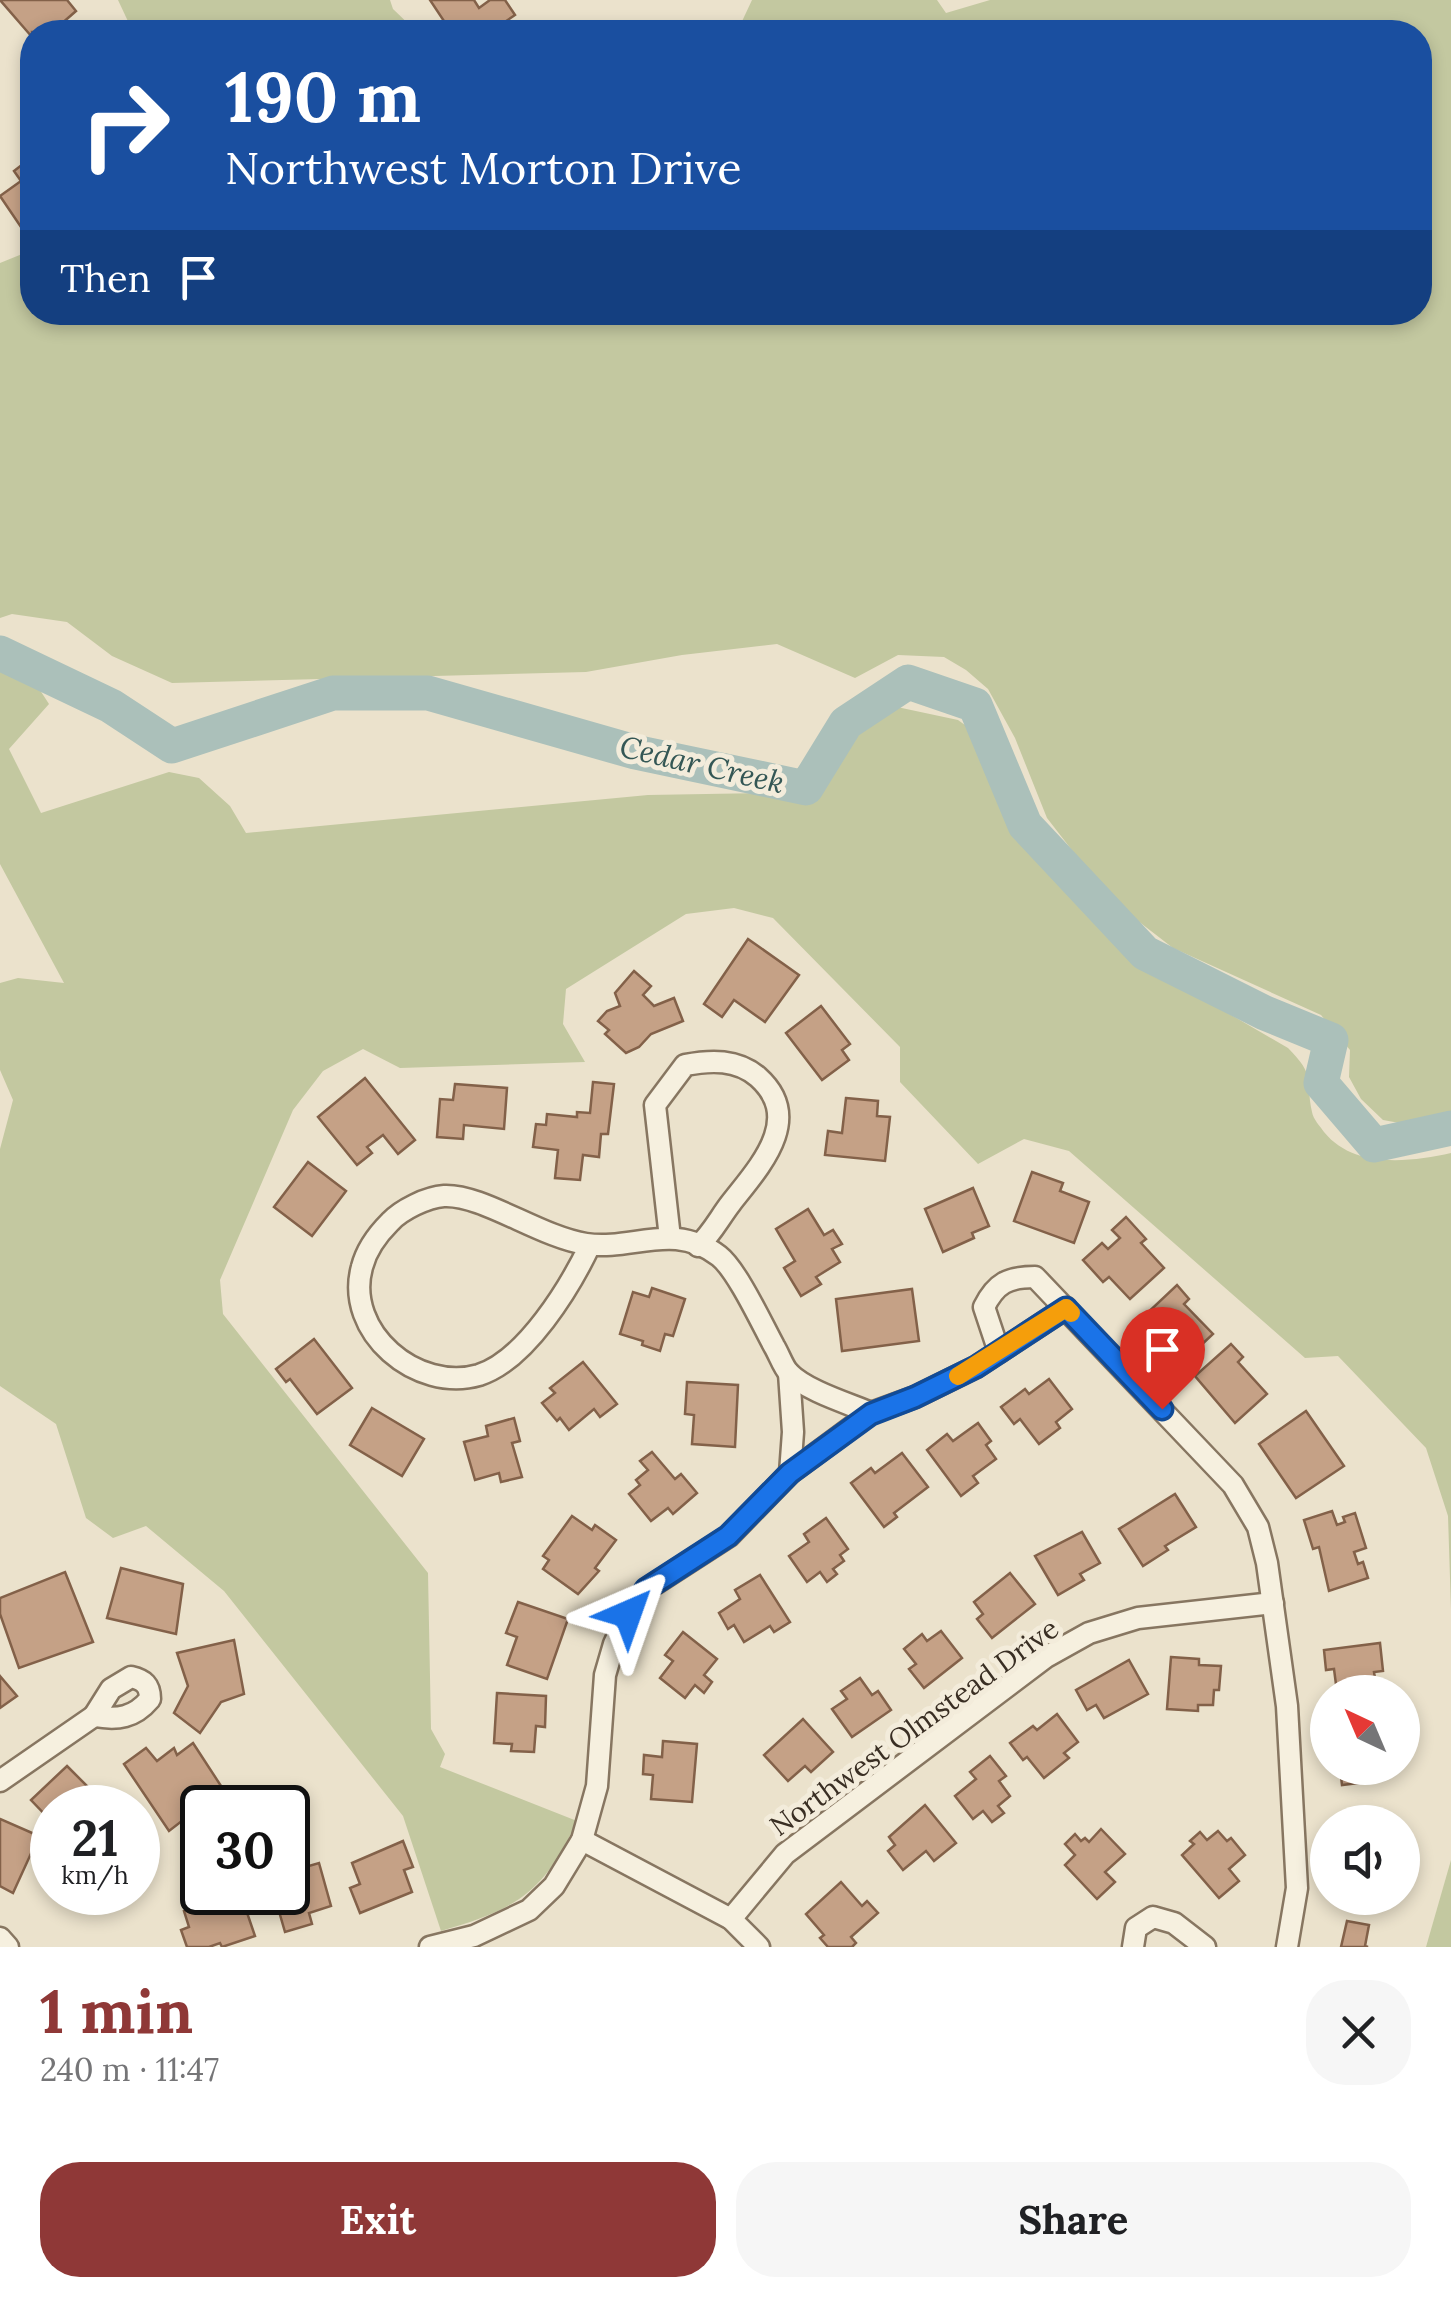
<!DOCTYPE html>
<html lang="en">
<head>
<meta charset="utf-8">
<style>
  body { margin:0; font-family:Lora,serif; background:#f6f6f6; color:#202124; height:100vh; display:flex; flex-direction:column; font-size:38px; white-space:nowrap }
  * { box-sizing:border-box; margin:0 }
  p { font-size:32px; color:#757577 }
  .icon { flex:none; width:55px; height:55px; fill:none; stroke:currentColor; stroke-width:2; stroke-linecap:round; stroke-linejoin:round }
  .map { position:relative; height:1947px; overflow:hidden }
  .sheet { display:flex; flex-direction:column; background:#fff; flex:1 }
  .sheet>* { flex:none }
  .guide { position:absolute; left:20px; top:20px; width:1412px; height:305px; border-radius:40px; box-shadow:0 5px 15px #0003; background:#1a4fa0; color:#fff; overflow:hidden }
  .needle { width:65px; rotate:316deg }
  .fabs { position:absolute; left:1310px; top:1675px; display:grid; gap:20px }
  .fabs a { display:grid; place-items:center; width:110px; height:110px; border-radius:50%; background:#fff; box-shadow:0 5px 15px #0003; font-size:50px }
  .speed { position:absolute; left:30px; top:1785px; display:flex; gap:20px; font-size:50px; font-weight:700; text-align:center }
  .speed>* { display:grid; place-content:center; width:130px; height:130px; border-radius:50%; background:#fff; box-shadow:0 5px 15px #0003; line-height:1 }
  .speed small { font-size:25px; font-weight:400 }
  .speed .limit { border:5px solid #111; border-radius:15px; background:#fff; color:#111 }
  .pin { position:absolute; display:grid; place-items:center; width:85px; height:85px; color:#fff; margin:-102px -42px; border-radius:50% 50% 50% 0; rotate:-45deg; box-shadow:0 0 10px #0007 }
  .pin .icon { rotate:45deg }
  .me { position:absolute; width:110px; margin:-55px; rotate:43deg; stroke-linejoin:round; filter:drop-shadow(0 0 8px #0008) }
  .turn { display:flex; align-items:center; gap:35px; height:210px; padding:0 40px; font-size:45px }
  .turn .icon { width:130px; height:130px; stroke-width:2.5 }
  .turn b { display:block; font-size:70px; line-height:85px }
  .then { display:flex; align-items:center; height:95px; padding:0 40px; background:#0003; gap:20px; font-size:38px }
  .round { display:grid; place-items:center; flex:none; width:105px; height:105px; border-radius:40px; background:#f6f6f6 }
  .headline { display:flex; align-items:center; justify-content:space-between; height:170px; padding:0 40px }
  h1 { font-size:60px; font-weight:700; line-height:75px; color:#8f3837 }
  .button { display:flex; gap:20px; margin-top:auto; padding:20px 40px }
  .button a { flex:1; height:115px; border-radius:40px; background:#8f3837; color:#fff; font-size:40px; font-weight:700; line-height:115px; text-align:center }
  .button a+a { background:#f6f6f6; color:#202124 }
  .map>svg:first-child { display:block }
  .green { fill:#c3c8a0 }
  .lines { fill:none; stroke-linecap:round; stroke-linejoin:round }
  .river { stroke:#abc0ba; stroke-width:35 }
  .building { fill:#c5a186; stroke:#836149; stroke-width:2.5 }
  .minor-casing { stroke:#877661; stroke-width:25 }
  .minor { stroke:#f6f0df; stroke-width:20 }
  .route-casing { stroke:#114b97; stroke-width:25 }
  .route { stroke:#1a73e8; stroke-width:18 }
  .slow { stroke:#f59e0b; stroke-width:18 }
  .labels { text-anchor:middle; stroke-width:10; stroke-linejoin:round; paint-order:stroke }
  .street-label { font-size:28px; fill:#392e23; stroke:#f3ecdb }
  .water-label { font-size:30px; font-style:italic; fill:#345755; stroke:#f3ecdb }
</style>
</head>
<body>
<div class="map">
<svg width="1451" height="1947" viewBox="0 0 1451 1947">
  <rect width="100%" height="100%" fill="#ebe2cc"/>
  <g class="green">
    <path d="M118,0h272l3,9 24,23h-284z"/>
    <path d="M752,0h185l9,13 44,-13h461v1113l-46,11 -22,-4 -22,-21 -12,-22 1,-27 -29,-35 -148,-67 -44,-34 -44,-47 -38,-49 -32,-80 -27,-49 -22,-19 -22,-13 -46,-2 -43,23 -78,-34 -95,11 -96,17 -414,11 -60,-27 -45,-34 -55,-8 -12,4v-355l32,-13v62h1388v-280h-683z"/>
    <path d="M0,667l36,17 13,20 -40,45 32,64 128,-41 30,6 31,28 16,27 402,-38 123,-2 29,-27 64,-46 33,-13 61,13 18,13 40,94 73,84 51,51 148,86c28,28 17,30 24,64 1,7 8,14 12,20 30,37 86,30 127,21v456l-3,-93 -22,-68 -88,-92 -33,2 -236,-207 -45,-12 -46,25 -78,-82v-35l-127,-129 -39,-10 -48,6 -120,75 -3,35 22,38 -185,6 -37,-19 -40,22 -30,39 -73,170 3,34 205,259 3,156 14,25 -5,13 137,54c-34,74 -62,88 -136,110l-38,-115 -179,-225 -78,-65 -33,12 -27,-20 -30,-94 -56,-38v-237l13,-49 -13,-30v-87l18,-5 46,5 -64,-119z"/>
    <path d="M1451,1860v87h-25z"/>
  </g>
  <g class="lines">
    <path class="river" d="M0,653l111,53 61,40 161,-53h95l207,59 171,36 40,-65 62,-41 67,23 50,120 120,128 120,60 66,27 -10,43 53,62 77,-17"/>
  </g>
  <g class="building">
    <path d="M0,0h67l9,11 -24,21h-20v5z"/>
    <path d="M430,0h44l5,8 11,-8h15l10,15 -22,15 -3,-5 -11,7h-36l5,-5z"/>
    <path d="M32,157v70l-7,6 -25,-37 21,-15 -7,-10z"/>
    <path d="M748,939l51,36 -34,47 -31,-22 -12,17 -18,-13z"/>
    <path d="M634,971l17,15 -8,9 11,11 20,-8 9,23 -32,13 -12,13 -13,6 -21,-19 4,-4 -11,-9 9,-10 13,-5 -5,-13z"/>
    <path d="M821,1006l29,38 -8,6 7,10 -27,20 -36,-47z"/>
    <path d="M365,1078l50,62 -17,14 -15,-19 -16,12 5,6 -15,12 -39,-48z"/>
    <path d="M593,1082l21,2 -6,50h-7l-2,23 -16,-2 -3,25 -25,-2 3,-28 -25,-3 3,-23 10,1 1,-11 30,3v-5l13,1z"/>
    <path d="M455,1084l52,4 -3,41 -40,-4 -1,14 -26,-2 3,-38 13,1z"/>
    <path d="M846,1098l32,3 -1,15 13,1 -5,44 -60,-6 3,-24 14,2z"/>
    <path d="M308,1162l38,29 -34,45 -38,-29z"/>
    <path d="M1032,1172l31,11 -3,8 29,11 -15,41 -60,-22z"/>
    <path d="M973,1188l16,38 -17,7 2,5 -31,14 -18,-43z"/>
    <path d="M808,1209l16,26 9,-5 9,14 -10,5 8,13 -24,15 5,7 -20,12 -17,-28 11,-7 -19,-32z"/>
    <path d="M1126,1217l20,22 -5,4 23,25 -34,31 -21,-22 -6,5 -20,-22 19,-17 6,6 12,-11 -8,-8z"/>
    <path d="M1177,1285l12,14 -5,5 29,30 -33,31 -14,-15 3,-3 -27,-29z"/>
    <path d="M652,1288l33,11 -12,37 -8,-2 -5,17 -18,-6 1,-4 -23,-7 13,-42 16,5z"/>
    <path d="M912,1289l7,52 -77,10 -6,-52z"/>
    <path d="M314,1339l38,49 -35,26 -27,-35 -4,3 -10,-13z"/>
    <path d="M1231,1344l12,13 -5,5 29,32 -32,29 -40,-47z"/>
    <path d="M583,1362l34,42 -17,13 -6,-8 -25,21 -9,-12 -3,3 -15,-18 13,-10 -5,-5z"/>
    <path d="M1049,1379l23,30 -16,13 4,6 -21,16 -19,-25 -6,5 -13,-17 24,-18 4,5z"/>
    <path d="M687,1382l51,3 -3,62 -43,-3 2,-29 -9,-1z"/>
    <path d="M372,1408l52,31 -22,37 -52,-31z"/>
    <path d="M1306,1411l38,55 -48,32 -37,-54z"/>
    <path d="M514,1418l6,23 -8,2 10,34 -21,5 -2,-9 -24,7 -11,-38 24,-6 -2,-10z"/>
    <path d="M978,1423l13,18 -5,4 10,14 -23,17 5,7 -17,13 -34,-46 20,-16 6,7z"/>
    <path d="M652,1452l23,27 6,-5 16,19 -24,21 -5,-6 -17,13 -22,-27 11,-9 -4,-5 12,-10 -8,-9z"/>
    <path d="M902,1453l26,34 -34,26 3,4 -13,10 -33,-44 20,-15 4,5z"/>
    <path d="M1175,1494l21,33 -31,19 3,4 -25,16 -24,-37z"/>
    <path d="M1332,1511l5,14 8,-3 -2,-5 12,-4 11,35 -12,4 4,12 5,-2 5,16 -39,13 -10,-44 -6,2 -9,-29z"/>
    <path d="M572,1516l20,14 3,-5 21,15 -21,28 4,3 -21,23 -35,-25 6,-9 -6,-4z"/>
    <path d="M826,1518l22,31 -8,6 4,6 -11,8 4,5 -10,8 -7,-10 -13,10 -18,-26 20,-14 -5,-8z"/>
    <path d="M1082,1532l18,31 -20,11 4,6 -26,15 -23,-39z"/>
    <path d="M121,1568l62,16 -7,50 -69,-16z"/>
    <path d="M65,1572l28,70 -74,26 -19,-54v-16z"/>
    <path d="M1010,1573l25,31 -43,34 -15,-19 6,-5 -9,-12z"/>
    <path d="M760,1575l30,47 -16,10 -4,-6 -26,16 -10,-17 -6,4 -9,-16 21,-14 -5,-9z"/>
    <path d="M518,1602l50,17 -21,60 -40,-14 10,-28 -11,-4z"/>
    <path d="M941,1631l21,27 -38,30 -15,-19 7,-5 -12,-15 18,-15 5,7z"/>
    <path d="M683,1632l34,27 -13,16 8,7 -8,11 -9,-8 -10,13 -25,-20 13,-17 -8,-6z"/>
    <path d="M234,1640l10,54 -23,8 -21,31 -26,-20 14,-27 -11,-33z"/>
    <path d="M1380,1643l3,28 -9,1 3,20h-40l-3,-23 -8,1 -2,-20z"/>
    <path d="M1171,1657l28,2v6l22,1 -2,24h-5l-1,15h-15v6l-31,-2z"/>
    <path d="M1129,1660l19,34 -44,24 -8,-13 -9,5 -11,-20z"/>
    <path d="M0,1676l17,20 -17,12z"/>
    <path d="M860,1678l12,17 6,-4 13,19 -39,27 -20,-28 15,-10 -6,-8z"/>
    <path d="M497,1693l49,3 -1,31 -9,-1 -2,26 -23,-1 1,-7 -18,-1z"/>
    <path d="M1057,1714l21,28 -14,11 5,5 -25,20 -17,-21 -4,3 -13,-17 23,-17 4,4z"/>
    <path d="M803,1719l30,33 -22,20 -6,-6 -17,15 -24,-26z"/>
    <path d="M663,1741l34,3 -5,58 -41,-3 2,-24 -10,-1 1,-19 18,2z"/>
    <path d="M193,1743l30,46 -54,42 -45,-67 22,-16 11,13 17,-13 3,7z"/>
    <path d="M990,1756l16,20 -7,5 11,15 -12,10 6,7 -12,9 -9,-11 -10,8 -18,-23 21,-17 -6,-7z"/>
    <path d="M67,1766l42,42h-57v14l-21,-22z"/>
    <path d="M1340,1768h44v3l-10,2 1,8 -33,4z"/>
    <path d="M925,1805l31,38 -22,18 -8,-10 -23,19 -15,-19 7,-6 -6,-8z"/>
    <path d="M0,1819l39,17 -26,57 -13,-7z"/>
    <path d="M1101,1829l24,25 -20,18 10,10 -18,17 -32,-34 10,-10 -10,-11 10,-10 6,7 4,-3 4,4z"/>
    <path d="M1218,1831l9,10 4,-3 14,17 -16,14 10,12 -20,17 -37,-43 12,-11 -4,-3 10,-9 7,8z"/>
    <path d="M403,1841l10,26 -9,3 8,22 -52,21 -10,-25 10,-4 -8,-21z"/>
    <path d="M307,1859l2,7 10,-3 12,43 -22,7 3,11 -27,8 -11,-38 14,-2 1,-27z"/>
    <path d="M841,1882l21,24 5,-5 11,12 -27,24 5,6 -4,4h-24l-8,-9 4,-3 -18,-21z"/>
    <path d="M209,1892h16l2,8 14,-5 14,41 -33,11 -2,-4 -11,4h-22l-6,-17 8,-3 -5,-16 11,-4 -3,-9z"/>
    <path d="M1349,1898h32v7l-32,-1z"/>
    <path d="M1347,1921l22,4 -4,21 3,1h-27z"/>
  </g>
  <g class="lines">
    <defs>
      <g id="minor">
        <path d="M670,1238l-15,-133 30,-40c26,-5 52,-6 73,12 47,42 1,90 -27,126 -11,14 -20,32 -33,43"/>
        <path d="M590,1245c-20,42 -64,115 -111,130 -62,18 -135,-43 -117,-108 4,-16 16,-33 28,-45 11,-12 37,-25 54,-26 38,-2 96,41 142,48 47,7 87,-23 133,12 18,14 43,68 55,90 5,8 9,21 15,27 18,18 58,30 82,40"/>
        <path d="M999,1352l-15,-45c12,-24 24,-30 51,-30l198,208 25,42 9,36 20,143 10,182 -10,59"/>
        <path d="M789,1373l4,59 -3,41"/>
        <path d="M131,1677c13,3 19,8 19,22 -16,19 -32,21 -56,17l17,-27z"/>
        <path d="M0,1781l94,-65"/>
        <path d="M582,1840l149,79 28,28"/>
        <path d="M731,1919l54,-65 261,-197 43,-24 49,-15 135,-15"/>
        <path d="M0,1938l8,9"/>
        <path d="M430,1947l44,-11 55,-26 25,-24 28,-46 15,-54 8,-111 9,-31 14,-30 19,-25 82,-53 61,-63 81,-60 44,-16 61,-30 90,-59"/>
        <path d="M1133,1947l3,-19 17,-11 21,6 31,24"/>
      </g>
    </defs>
    <use href="#minor" class="minor-casing"/>
    <use href="#minor" class="minor"/>
  </g>
  <g class="lines">
    <defs>
      <path id="route" d="M628,1614l18,-25 82,-53 62,-63 81,-59 44,-17 61,-30 90,-59 96,101"/>
    </defs>
    <use href="#route" class="route-casing"/>
    <use href="#route" class="route"/>
    <path class="slow" d="M958,1376l108,-68 5,5"/>
  </g>
  <g class="labels">
    <g class="street-label">
      <text transform="translate(914 1727) rotate(-36)" y="10">Northwest Olmstead Drive</text>
    </g>
    <g class="water-label">
      <text transform="translate(702 765) rotate(13)" y="10">Cedar Creek</text>
    </g>
  </g>
</svg>
<div class="fabs">
<a><svg class="needle" viewBox="-14 -14 28 28"><path d="M0-13l5 13h-10z" fill="#e53935"/><path d="M0 13l5-13h-10z" fill="#757577"/></svg></a>
<a><svg class="icon" aria-label="sound" viewBox="0 0 24 24"><path d="M4 9h4l5-4v14l-5-4H4zM17 9q2 3 0 6"/></svg></a>
</div>
<div class="speed"><div>21<small>km/h</small></div><div class="limit">30</div></div>
<div class="pin" style="left:1162px;top:1409px;background:#d93025"><svg class="icon" aria-label="arrive" viewBox="0 0 24 24"><path d="M6 21V4h12l-3 4 3 4H6"/></svg></div>
<svg class="me" style="left:628px;top:1614px" viewBox="-20 -20 40 40"><path d="M0-17L14 15 0 8-14 15z" fill="#1a73e8" stroke="#fff" stroke-width="4"/></svg>
<div class="guide">
<div class="turn"><svg class="icon" aria-label="right" viewBox="0 0 24 24"><path d="M7 20v-9h11M14 6l5 5-5 5"/></svg><div><b>190 m</b>Northwest Morton Drive</div></div>
<div class="then">Then<svg class="icon" aria-label="arrive" viewBox="0 0 24 24"><path d="M6 21V4h12l-3 4 3 4H6"/></svg></div>
</div>
</div>
<section class="sheet">
<div class="headline"><div><h1>1 min</h1><p>240 m · 11:47</p></div><a class="round"><svg class="icon" aria-label="close" viewBox="0 0 24 24"><path d="M6 6l12 12M18 6L6 18"/></svg></a></div>
<div class="button"><a>Exit</a><a>Share</a></div>
</section>
</body>
</html>
